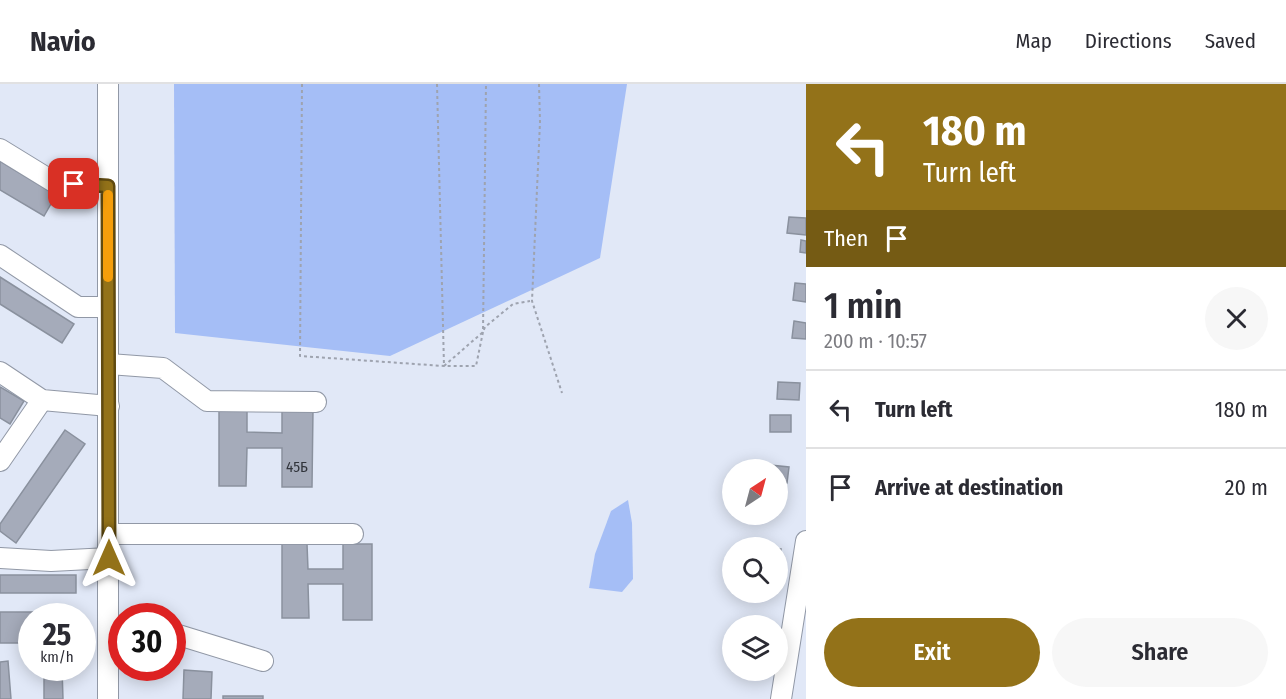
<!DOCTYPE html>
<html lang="en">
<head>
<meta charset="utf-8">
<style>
  body { margin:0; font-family:"Fira Sans Condensed",sans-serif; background:#f7f7f7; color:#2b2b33; height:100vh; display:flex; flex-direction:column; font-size:22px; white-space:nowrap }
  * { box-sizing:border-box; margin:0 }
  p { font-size:20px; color:#7c7c81 }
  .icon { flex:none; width:33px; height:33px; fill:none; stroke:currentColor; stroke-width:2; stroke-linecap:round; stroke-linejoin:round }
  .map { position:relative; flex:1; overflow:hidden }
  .side { display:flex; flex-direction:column; background:#fff; width:480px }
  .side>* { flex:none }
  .guide { background:#937219; color:#fff; overflow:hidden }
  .needle { width:39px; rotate:36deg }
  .tools { position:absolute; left:722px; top:375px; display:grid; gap:12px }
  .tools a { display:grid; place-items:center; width:66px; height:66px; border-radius:50%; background:#fff; box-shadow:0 3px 15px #0003; font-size:30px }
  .speed { position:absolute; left:18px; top:519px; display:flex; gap:12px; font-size:30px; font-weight:700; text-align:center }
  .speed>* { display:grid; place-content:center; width:78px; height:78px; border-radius:50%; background:#fff; box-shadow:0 3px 15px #0003; line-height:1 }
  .speed small { font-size:15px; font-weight:400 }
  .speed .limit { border:9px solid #d22; background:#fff; color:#111 }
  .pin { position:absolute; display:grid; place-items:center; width:51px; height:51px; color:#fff; margin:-26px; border-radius:12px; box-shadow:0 3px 9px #0006 }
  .me { position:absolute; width:66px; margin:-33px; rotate:0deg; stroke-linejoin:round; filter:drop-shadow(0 0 4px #0008) }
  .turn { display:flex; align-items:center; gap:21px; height:126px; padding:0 18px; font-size:27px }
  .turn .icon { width:78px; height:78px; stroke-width:2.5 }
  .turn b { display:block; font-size:42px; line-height:51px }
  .then { display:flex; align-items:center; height:57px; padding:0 18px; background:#0003; gap:12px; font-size:22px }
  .round { display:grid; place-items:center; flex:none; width:63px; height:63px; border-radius:32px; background:#f7f7f7 }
  .summary { display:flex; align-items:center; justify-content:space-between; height:102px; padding:0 18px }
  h1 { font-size:36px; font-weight:600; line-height:45px }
  .primary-button { display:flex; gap:12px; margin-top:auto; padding:12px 18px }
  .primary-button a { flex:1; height:69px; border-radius:36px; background:#937219; color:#fff; font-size:24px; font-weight:600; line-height:69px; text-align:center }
  .primary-button a+a { background:#f7f7f7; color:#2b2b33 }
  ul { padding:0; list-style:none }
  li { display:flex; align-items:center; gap:18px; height:78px; padding:0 18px; border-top:2px solid #e1e1e2 }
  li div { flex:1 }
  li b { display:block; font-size:22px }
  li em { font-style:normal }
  header { display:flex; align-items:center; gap:36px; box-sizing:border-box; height:84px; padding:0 30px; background:#fff; border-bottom:2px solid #e1e1e2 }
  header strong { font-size:28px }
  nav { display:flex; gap:33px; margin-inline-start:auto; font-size:21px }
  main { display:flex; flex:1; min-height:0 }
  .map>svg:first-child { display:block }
  .green { fill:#a5bef6 }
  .building { fill:#a5abba; stroke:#8a919e; stroke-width:1.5 }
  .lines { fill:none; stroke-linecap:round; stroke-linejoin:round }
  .minor-casing { stroke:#9198a6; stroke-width:22 }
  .path { stroke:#9ea3af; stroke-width:2; stroke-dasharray:3 3; stroke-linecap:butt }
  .minor { stroke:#fff; stroke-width:20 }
  .route-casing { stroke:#604a10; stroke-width:15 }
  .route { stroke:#937219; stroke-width:10 }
  .slow { stroke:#f59e0b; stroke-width:10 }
  .labels { text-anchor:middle; stroke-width:6; stroke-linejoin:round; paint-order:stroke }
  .number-label { font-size:15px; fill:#31343b }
</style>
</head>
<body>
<header>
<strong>Navio</strong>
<nav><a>Map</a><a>Directions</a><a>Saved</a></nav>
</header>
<main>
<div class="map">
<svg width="806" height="615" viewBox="0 0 806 615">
  <rect width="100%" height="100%" fill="#e1e8f7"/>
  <g class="green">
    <path d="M174,0h453l-27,174 -210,98 -215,-23z"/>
    <path d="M628,416l4,23 1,56 -11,13 -33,-4 6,-34 16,-43z"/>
  </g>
  <g class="building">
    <path d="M0,77l56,34 -12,21 -44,-26z"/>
    <path d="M789,133l17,1v17l-19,-2z"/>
    <path d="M801,156l5,1v12l-6,-1z"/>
    <path d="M0,193l74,47 -12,19 -62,-39z"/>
    <path d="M795,199l11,1v18l-13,-2z"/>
    <path d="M794,237l12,2v16l-14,-1z"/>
    <path d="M778,298l22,1 -1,17 -22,-1z"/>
    <path d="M0,303l24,14 -14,23 -10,-6z"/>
    <path d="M219,325h28v23l35,1v-24h31l-1,78h-30v-39h-35l-1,38h-27z"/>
    <rect x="770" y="331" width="21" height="17"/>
    <path d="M65,346l20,14 -69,99 -16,-12v-7z"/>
    <path d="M770,381l19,2 -2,16 -10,-1v-12h-8z"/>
    <path d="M282,460h25l1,25h35v-25h29v76h-29v-36h-35l1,34h-27z"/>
    <path d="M777,465h4l-3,22h-1z"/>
    <rect x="0" y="491" width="76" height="18"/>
    <path d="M0,528h63v4h-31v27h-32z"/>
    <path d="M8,577l3,38h-11v-37z"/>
    <path d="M44,584h18l1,31h-19z"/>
    <path d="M184,586l28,2 -1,27h-28z"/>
    <rect x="223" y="612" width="40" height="3"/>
  </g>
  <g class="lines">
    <defs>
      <g id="minor">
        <path d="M108,0v615"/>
        <path d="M0,65l57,35 51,2"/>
        <path d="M0,171l78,52h30"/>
        <path d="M109,280l54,4 44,33 109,1"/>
        <path d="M0,288l42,28 67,6"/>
        <path d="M0,377l42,-61"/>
        <path d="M109,450h244"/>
        <path d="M0,474l51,3 58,-3"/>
        <path d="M172,549l91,28"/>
        <path d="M781,615l25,-158"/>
      </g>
    </defs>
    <use href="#minor" class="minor-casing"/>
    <g class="path">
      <path d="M302,0l-2,272 144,10h32l7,-34 3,-248"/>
      <path d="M437,0l7,282"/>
      <path d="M539,0l1,38 -8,179 30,92"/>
      <path d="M444,282l39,-34 2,-5 28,-23 17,-3"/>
    </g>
    <use href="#minor" class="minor"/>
  </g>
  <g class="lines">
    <defs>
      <path id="route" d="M74,100l34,2 1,372"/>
    </defs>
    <use href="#route" class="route-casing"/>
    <use href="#route" class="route"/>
    <path class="slow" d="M108,111v82"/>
  </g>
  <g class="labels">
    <g class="number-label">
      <text x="297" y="388">45Б</text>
    </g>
  </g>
</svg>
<div class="tools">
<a><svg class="needle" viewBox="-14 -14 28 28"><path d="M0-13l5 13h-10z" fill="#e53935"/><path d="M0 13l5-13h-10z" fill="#7c7c81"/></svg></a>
<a><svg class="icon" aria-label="search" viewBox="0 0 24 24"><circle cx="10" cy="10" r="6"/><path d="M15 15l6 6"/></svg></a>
<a><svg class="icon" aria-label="layers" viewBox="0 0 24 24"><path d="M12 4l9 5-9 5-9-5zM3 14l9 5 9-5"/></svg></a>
</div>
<div class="speed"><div>25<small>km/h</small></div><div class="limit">30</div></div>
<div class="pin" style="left:74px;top:100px;background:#d93025"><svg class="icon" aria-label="arrive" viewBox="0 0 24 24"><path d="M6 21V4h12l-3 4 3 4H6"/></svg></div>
<svg class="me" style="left:109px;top:474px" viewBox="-20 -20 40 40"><path d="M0-17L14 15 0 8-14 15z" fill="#937219" stroke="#fff" stroke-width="4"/></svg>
</div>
<section class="side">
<div class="guide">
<div class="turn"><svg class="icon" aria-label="left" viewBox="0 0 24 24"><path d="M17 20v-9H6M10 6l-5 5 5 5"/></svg><div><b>180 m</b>Turn left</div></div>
<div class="then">Then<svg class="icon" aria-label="arrive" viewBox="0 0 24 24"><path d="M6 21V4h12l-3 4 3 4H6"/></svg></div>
</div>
<div class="summary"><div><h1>1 min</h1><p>200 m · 10:57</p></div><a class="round"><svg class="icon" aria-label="close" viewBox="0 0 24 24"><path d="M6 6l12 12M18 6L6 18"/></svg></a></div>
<ul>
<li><svg class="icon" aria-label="left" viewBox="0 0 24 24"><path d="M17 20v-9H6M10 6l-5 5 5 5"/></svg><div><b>Turn left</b></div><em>180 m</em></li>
<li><svg class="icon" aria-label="arrive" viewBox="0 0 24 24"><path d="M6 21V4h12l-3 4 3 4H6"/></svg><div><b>Arrive at destination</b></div><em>20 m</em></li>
</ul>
<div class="primary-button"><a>Exit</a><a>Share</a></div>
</section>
</main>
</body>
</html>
